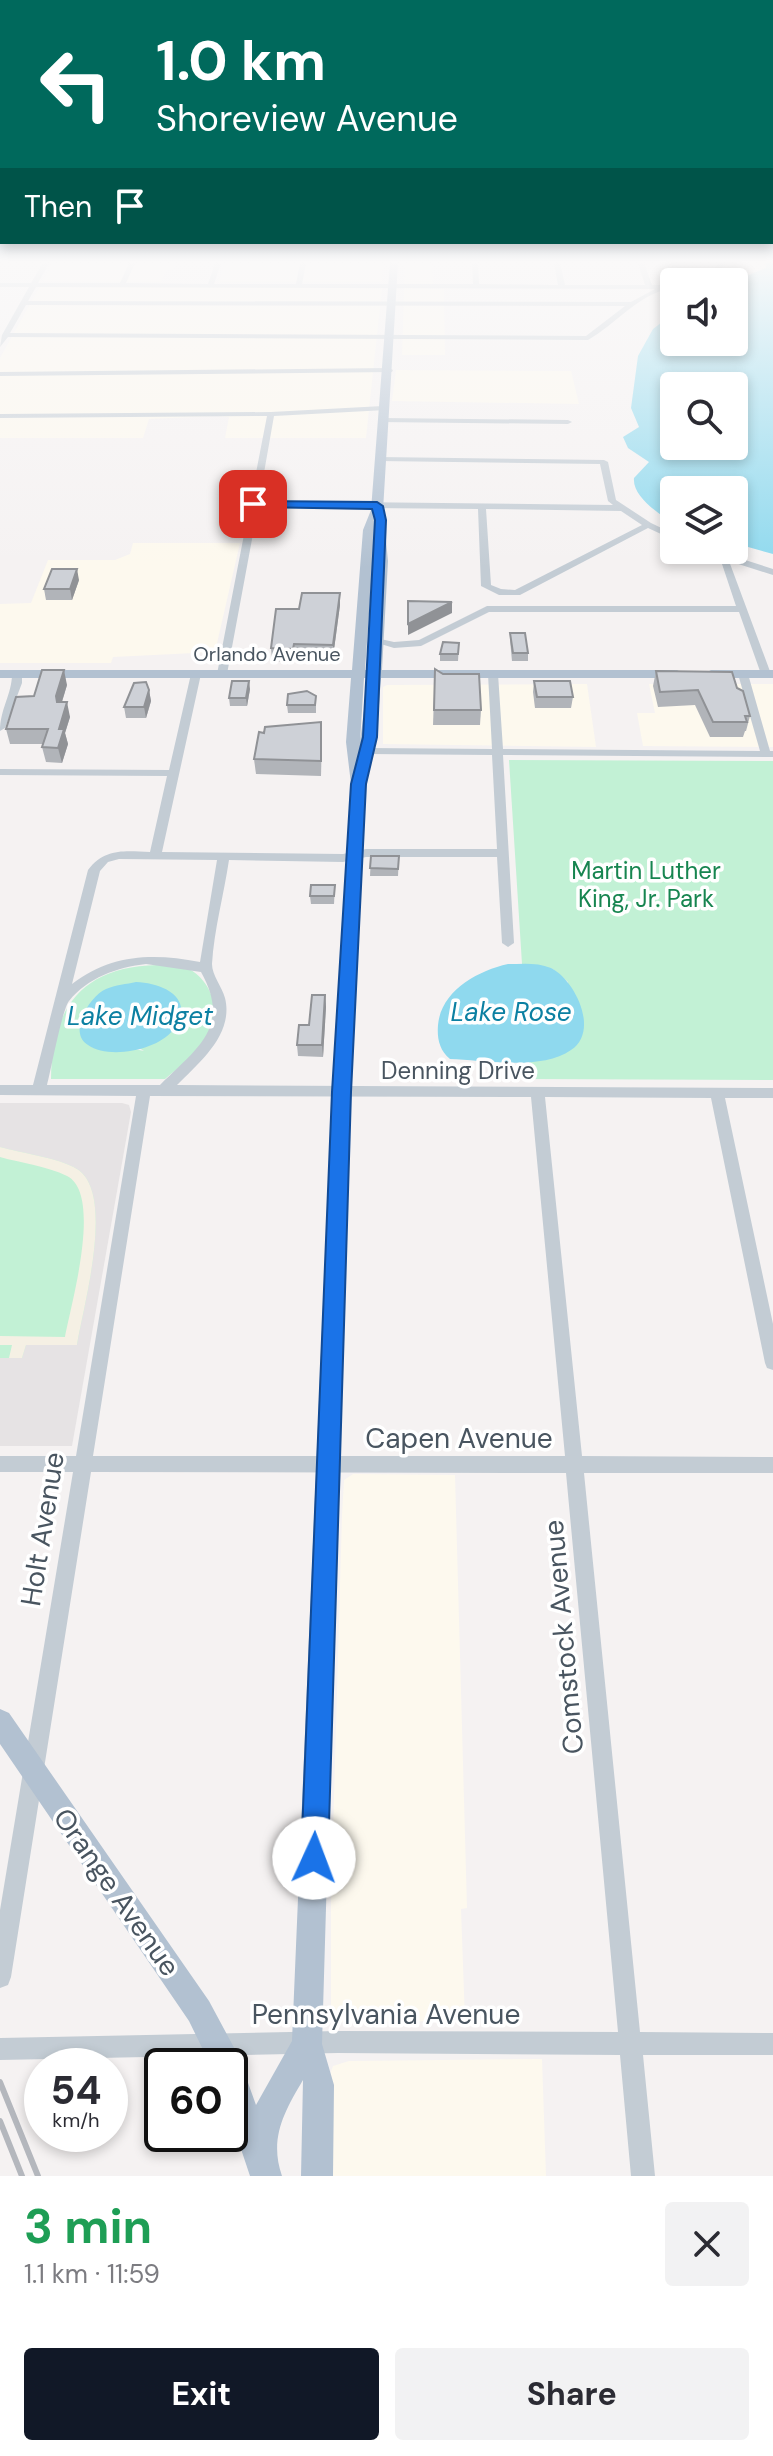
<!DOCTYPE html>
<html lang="en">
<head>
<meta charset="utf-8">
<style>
  body { margin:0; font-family:"DM Sans",sans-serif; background:#f2f2f3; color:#2b2b33; height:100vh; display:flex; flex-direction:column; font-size:30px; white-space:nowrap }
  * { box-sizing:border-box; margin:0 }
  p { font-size:26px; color:#7c7c81 }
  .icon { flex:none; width:44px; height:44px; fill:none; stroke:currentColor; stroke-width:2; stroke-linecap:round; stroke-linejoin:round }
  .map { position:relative; height:2176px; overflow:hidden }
  .panel { display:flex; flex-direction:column; background:#fff; flex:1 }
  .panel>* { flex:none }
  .guide { position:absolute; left:0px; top:0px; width:774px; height:244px; box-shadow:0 4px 12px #0003; background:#00695c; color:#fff; overflow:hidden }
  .buttons { position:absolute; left:660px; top:268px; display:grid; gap:16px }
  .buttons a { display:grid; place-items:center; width:88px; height:88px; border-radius:8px; background:#fff; box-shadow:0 4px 12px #0003; font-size:40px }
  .speed { position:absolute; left:24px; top:2048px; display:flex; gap:16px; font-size:40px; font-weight:700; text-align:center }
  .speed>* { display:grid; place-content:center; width:104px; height:104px; border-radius:50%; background:#fff; box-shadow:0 4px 12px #0003; line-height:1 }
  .speed small { font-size:20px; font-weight:400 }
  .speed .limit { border:4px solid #111; border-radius:12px; background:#fff; color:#111 }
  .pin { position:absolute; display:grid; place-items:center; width:68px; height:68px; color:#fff; margin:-34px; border-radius:16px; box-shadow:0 4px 12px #0006 }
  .me { position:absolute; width:88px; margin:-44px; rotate:2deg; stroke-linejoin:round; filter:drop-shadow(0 0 6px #0008) }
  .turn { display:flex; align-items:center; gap:28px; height:168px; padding:0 24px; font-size:36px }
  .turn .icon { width:104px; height:104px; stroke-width:2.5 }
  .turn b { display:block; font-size:56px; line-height:68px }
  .then { display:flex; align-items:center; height:76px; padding:0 24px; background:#0003; gap:16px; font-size:30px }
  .round { display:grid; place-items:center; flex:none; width:84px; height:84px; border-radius:8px; background:#f2f2f3 }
  .headline { display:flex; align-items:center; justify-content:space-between; height:136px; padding:0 24px }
  h1 { font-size:48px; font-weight:700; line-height:60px; color:#1e9e55 }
  .cta { display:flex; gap:16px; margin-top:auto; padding:16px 24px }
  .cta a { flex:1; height:92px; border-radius:8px; background:#111827; color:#fff; font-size:32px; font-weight:700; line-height:92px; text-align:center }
  .cta a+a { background:#f2f2f3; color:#2b2b33 }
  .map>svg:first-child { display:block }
  .commercial { fill:#fdf9ee }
  .education { fill:#e6e3e4 }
  .green { fill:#c2f1d5; fill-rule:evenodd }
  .sand { fill:#f5f0e4 }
  .water { fill:#8fd9ee; fill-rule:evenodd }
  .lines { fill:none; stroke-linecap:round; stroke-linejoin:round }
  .minor { fill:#c3ccd4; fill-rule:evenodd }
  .major { fill:#b2c1d1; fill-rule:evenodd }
  .rail { stroke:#b4b7bd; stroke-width:6 }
  .wall { fill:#b1b4b9 }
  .shaded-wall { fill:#909296 }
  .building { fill:#ced1d7; stroke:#909296; stroke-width:2 }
  .route { fill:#1a73e8; stroke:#114b97; stroke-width:2 }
  .labels { text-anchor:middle; stroke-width:7; stroke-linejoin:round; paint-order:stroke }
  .far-street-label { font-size:20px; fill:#495560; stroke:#fff }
  .park-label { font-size:24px; fill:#178550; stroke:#fff }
  .street-label { font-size:24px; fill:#495560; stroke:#fff }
  .water-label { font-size:26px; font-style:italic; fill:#0c80a2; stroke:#fff }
  .near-street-label { font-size:28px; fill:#495560; stroke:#fff }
</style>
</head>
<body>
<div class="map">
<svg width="773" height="2176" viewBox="0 0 773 2176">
  <rect width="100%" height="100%" fill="#f5f2f2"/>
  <g class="commercial">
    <path d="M53,263l122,1 -1,4 -8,1 -5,13 -118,-1z"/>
    <path d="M383,263l-1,18 -4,1h-159l5,-18z"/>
    <path d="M405,263h27l1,26h11l1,66h-43z"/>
    <path d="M45,286l337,2 -16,150h-141l4,-21 -13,-1 -67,3 -6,19h-143v-80l39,-70z"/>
    <path d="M396,370l175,1 8,33 -187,-3z"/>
    <path d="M133,543h107l-25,109 -102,5 -2,6h-111v-59l31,-1 17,-43h67l15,-6z"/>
    <path d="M587,684l9,63 -213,-3v-57l4,-2z"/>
    <path d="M649,684h124v63l-130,-1 -6,-33h18z"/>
    <path d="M353,1474l102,1 12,433 -6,1 4,112 -124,1 -10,-7v-112l11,-388 2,-35z"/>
    <path d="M542,2059l4,117h-221l3,-96 5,-14 16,-5z"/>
  </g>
  <path class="education" d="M0,1103h122l7,2 2,7 -59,334h-72z"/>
  <g class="green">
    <path d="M509,760l264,1v319l-243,-1 -1,-18 20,-2 19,-77 -15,-13 -31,-5z"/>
    <path d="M157,965c8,0 18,-1 25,1 27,9 41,43 28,68 -9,17 -30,32 -45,45h-114c1,-73 32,-112 106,-114zM84,1014l60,37 -62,-13z"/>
    <path d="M0,1147c21,6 60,11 77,22 39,24 6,138 0,176h-51l-4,13h-22z"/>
  </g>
  <path class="sand" d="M0,1147c21,6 60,11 77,22 39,24 6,138 0,176h-51l-4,13h-13l3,-13h-12v-9l65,1c6,-33 38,-143 2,-161 -20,-10 -46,-13 -67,-19z"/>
  <g class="water">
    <path d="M765,263h8v291l-39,-11v-53h-60v34c-15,-10 -42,-28 -40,-46l15,-16 -21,-14 -5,-11 16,-10 -8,-19 7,-52 15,-27 21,-16v29h60v-60h-3l35,-14zM674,386h60v60h-60z"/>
    <path d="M508,964c14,0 29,-2 43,4 24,12 49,63 20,82 -30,21 -86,10 -121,9 -11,-9 -13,-21 -12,-34 3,-34 39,-54 70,-61z"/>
    <path d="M136,982c28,1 61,17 37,48 -15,20 -64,30 -85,15 -21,-13 2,-49 18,-56 9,-4 21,-5 30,-7z"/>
  </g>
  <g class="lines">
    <g class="minor">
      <path d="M43,263h6l-11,20h82l9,-20h6l-9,20 82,1 7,-21h6l-7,21h82l4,-21h6l-4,21h171l-1,-21h6l1,21 79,1 -4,-22h6l5,22h80l-7,-22h6l8,22h22v4c-31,0 -60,37 -86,51l-580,-3 -8,10 2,-12 27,-48h-29v-4h31zM36,287l619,2 -24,13 -603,-1zM26,305l599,1 -39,30 -576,-3z"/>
      <path d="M719,263h7l-19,19h-7z"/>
      <path d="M389,368l4,2 -1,2 -392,4v-4z"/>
      <path d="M383,406l4,2 -1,2 -112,6 -15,85 354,4 -5,-4 -8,-37 -221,-3 -4,-2 4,-2 225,3 4,2 8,38 35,23 23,11v6l-26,-12 -128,67h-21l-18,-9 -3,-77 -220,-2 -31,167 -5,3 -5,-3 50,-258 -267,2v-4l271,-2zM486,509l135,2 21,14 -127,65 -14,-1 -10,-4z"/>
      <path d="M382,418l186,2 4,2 -4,2 -189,-2v-4z"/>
      <path d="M701,550h13l59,19v6l-44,-14 42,113 -1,2 -9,-2 -22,-62h-250l-68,34 -27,2 -23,-7 5,-3 18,4 25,-2 68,-34h249l-16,-48z"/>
      <path d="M17,671l5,3v9l-17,45 -5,3c0,-22 12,-37 12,-57z"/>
      <path d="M196,671l5,3 -39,178 181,2 23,-5h131l-5,-94 -125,-1 -5,-3 5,-3 125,1 -4,-75 5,-3 5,3 5,75 257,2 -22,-77 5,-3 5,3 22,77h3v6l-270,-2 11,188 -6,4 -6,-4 -5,-86h-131l-23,5 -114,-2c-5,34 -15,70 -17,104 0,11 10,23 13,34 9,36 -25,64 -48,87l596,3v10h-48l48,226v46l-6,-2 -2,-5 -54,-265 -166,-1 37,359 191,1v16h-189l56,559 133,1v22h-130l12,121h-24l-11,-121 -282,-2 -338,7v-22l338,-7 280,1 -52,-559 -475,-1 -80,505 -3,8 -8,3v-78l73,-438h-73v-16h76l60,-360 -136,-1v-10h33l55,-215c17,-22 36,-19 62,-18l17,-76 -167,-1v-6l169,1 22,-96zM119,859l98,1 -17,102c-47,-9 -89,-8 -128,22l28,-113 8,-9zM146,964l55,8c31,55 -4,76 -41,113h-113c4,-15 15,-75 22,-84 18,-23 49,-34 77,-37zM150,1096l381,1 34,359h-472z"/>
    </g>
    <g class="major">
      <path d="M390,263h8l-15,247 5,51 -6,109h295l7,4 -7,4h-296c-2,22 -4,85 -17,99l-14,315 -28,952 12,41 -1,91h-32l2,-96c-19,32 -34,59 -21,96h-32l-20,-60v-50h-19l-22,-45 -189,-277v-35l9,4 200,288 29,54 18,50 36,-64 40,-949 19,-308 -5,-42 5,-64h-351v-8h352l11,-140 8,-20zM375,529v70l-6,71h-4zM364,678h4l-8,64z"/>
      <path d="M773,670v8h-62l-7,-4 7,-4z"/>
    </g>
    <g class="rail">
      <path d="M0,2082l38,94"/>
      <path d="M0,2121l22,55"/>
    </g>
  </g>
  <g class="wall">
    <path d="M79,580l-7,20h-26l-2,-11z"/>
    <path d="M340,605l-7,52 -38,-1 -1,6 -22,-1 -1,-13 28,-39z"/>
    <path d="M510,633l18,20v8h-16l-2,-21z"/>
    <path d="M459,643l-1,18h-18v-7z"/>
    <path d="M435,669l46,41 -1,15h-47z"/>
    <path d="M656,671l81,17 13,28 -4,15h-1l-2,6h-33l-15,-32 -37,2 -5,-21z"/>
    <path d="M534,681l39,16 -2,11h-36l-2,-16z"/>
    <path d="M67,685l-5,17 8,15 -5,16 3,11 -6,19 -16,-1 -4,-15 1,-3h-33l-4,-15z"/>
    <path d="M250,689l-3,17h-17l-1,-8z"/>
    <path d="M149,690l2,11 -5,17h-20l-2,-11z"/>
    <path d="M316,696v17h-28l-1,-8z"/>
    <path d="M322,737l-1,39 -65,-2 -2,-15z"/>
    <path d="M371,856h28l-1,20h-28z"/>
    <path d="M335,885l-1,19h-23l-1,-8z"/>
    <path d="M325,995l1,12 -3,50 -25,-1 -1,-11z"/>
  </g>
  <g class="shaded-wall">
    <path d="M77,569l2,11 -7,20 -2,-11z"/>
    <path d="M340,593v12l-7,52v-12z"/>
    <path d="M452,602v11l-44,22v-11z"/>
    <path d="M64,670l3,15 -8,26 -3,-15z"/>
    <path d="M249,681l1,8 -3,17 -1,-8z"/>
    <path d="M149,690l2,11 -5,17 -2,-11z"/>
    <path d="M67,702l3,15 -5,16 3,11 -6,19 -4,-15 1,-19z"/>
    <path d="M325,995l1,12 -3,50 -1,-12z"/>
  </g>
  <g class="building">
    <path d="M52,569h25l-7,20h-26z"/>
    <path d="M302,593h38l-7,52 -39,-1 -1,5 -22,-1 5,-39h23z"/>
    <path d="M408,601l44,1 -44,22z"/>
    <path d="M510,633h15l3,20h-15z"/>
    <path d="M443,642l16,1 -1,11h-18z"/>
    <path d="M435,669l8,5h36l2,36h-47z"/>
    <path d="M42,670h22l-8,26 1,6h10l-8,27h5l-6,19 -16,-1 6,-18h-42l10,-32 18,-1z"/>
    <path d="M656,671l76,1 5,16 6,3 7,25h-5l2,6h-34l-15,-32 -38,2z"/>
    <path d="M232,681h17l-3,17h-17z"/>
    <path d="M534,681h36l3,16h-36z"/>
    <path d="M146,682l3,8 -5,17h-20l10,-24z"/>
    <path d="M307,691l9,5 -1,9h-28l1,-11z"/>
    <path d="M321,722v39l-67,-2 5,-27 5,1 1,-6z"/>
    <path d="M371,856h28l-1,13 -28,-1z"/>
    <path d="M311,885h24l-1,11h-24z"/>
    <path d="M312,995h13l-3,50h-25l2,-20h10z"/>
  </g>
  <linearGradient id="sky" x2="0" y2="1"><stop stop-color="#84c3ea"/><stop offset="0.46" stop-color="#faf9f9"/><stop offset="1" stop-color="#faf9f9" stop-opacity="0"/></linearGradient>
  <rect width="773" height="568" fill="url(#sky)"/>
  <path class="route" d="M253,501l124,1 6,4 3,14 -9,217 -11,47 -15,308 -23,766 -4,10 -10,4 -9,-4 -4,-10 31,-766 19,-308 12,-47 12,-217 -3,-11 -123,-2z"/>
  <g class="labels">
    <g class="far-street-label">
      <text x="267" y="661">Orlando Avenue</text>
    </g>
    <g class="park-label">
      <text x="646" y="879">Martin Luther<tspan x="646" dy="28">King, Jr. Park</tspan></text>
    </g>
    <g class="street-label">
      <text x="458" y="1079">Denning Drive</text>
    </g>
    <g class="water-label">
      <text x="511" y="1021">Lake Rose</text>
      <text x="140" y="1025">Lake Midget</text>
    </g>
    <g class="near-street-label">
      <text x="459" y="1448">Capen Avenue</text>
      <text transform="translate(42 1529) rotate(-81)" y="10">Holt Avenue</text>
      <text transform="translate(563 1637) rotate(-95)" y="10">Comstock Avenue</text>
      <text transform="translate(117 1892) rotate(55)" y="10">Orange Avenue</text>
      <text x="386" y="2024">Pennsylvania Avenue</text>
    </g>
  </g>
</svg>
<div class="buttons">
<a><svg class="icon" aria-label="sound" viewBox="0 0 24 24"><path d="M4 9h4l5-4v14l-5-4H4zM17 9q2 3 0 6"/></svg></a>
<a><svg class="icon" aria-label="search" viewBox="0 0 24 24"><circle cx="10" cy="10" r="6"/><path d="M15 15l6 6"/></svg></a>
<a><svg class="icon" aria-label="layers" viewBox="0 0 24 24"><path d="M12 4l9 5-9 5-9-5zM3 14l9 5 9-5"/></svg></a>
</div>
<div class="speed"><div>54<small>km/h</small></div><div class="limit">60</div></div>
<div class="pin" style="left:253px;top:504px;background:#d93025"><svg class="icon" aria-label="arrive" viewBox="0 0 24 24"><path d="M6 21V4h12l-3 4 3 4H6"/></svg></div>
<svg class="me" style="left:314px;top:1858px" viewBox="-20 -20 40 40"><circle r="19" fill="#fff"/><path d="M0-13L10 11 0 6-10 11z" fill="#1a73e8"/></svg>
<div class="guide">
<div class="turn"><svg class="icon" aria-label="left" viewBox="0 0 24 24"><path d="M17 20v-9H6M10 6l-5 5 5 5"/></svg><div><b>1.0 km</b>Shoreview Avenue</div></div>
<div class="then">Then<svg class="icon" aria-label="arrive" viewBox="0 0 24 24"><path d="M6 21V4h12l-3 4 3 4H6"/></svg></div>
</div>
</div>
<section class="panel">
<div class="headline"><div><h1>3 min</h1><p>1.1 km · 11:59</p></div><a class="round"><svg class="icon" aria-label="close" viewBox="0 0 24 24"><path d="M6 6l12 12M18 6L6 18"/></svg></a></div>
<div class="cta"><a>Exit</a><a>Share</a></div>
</section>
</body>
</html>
